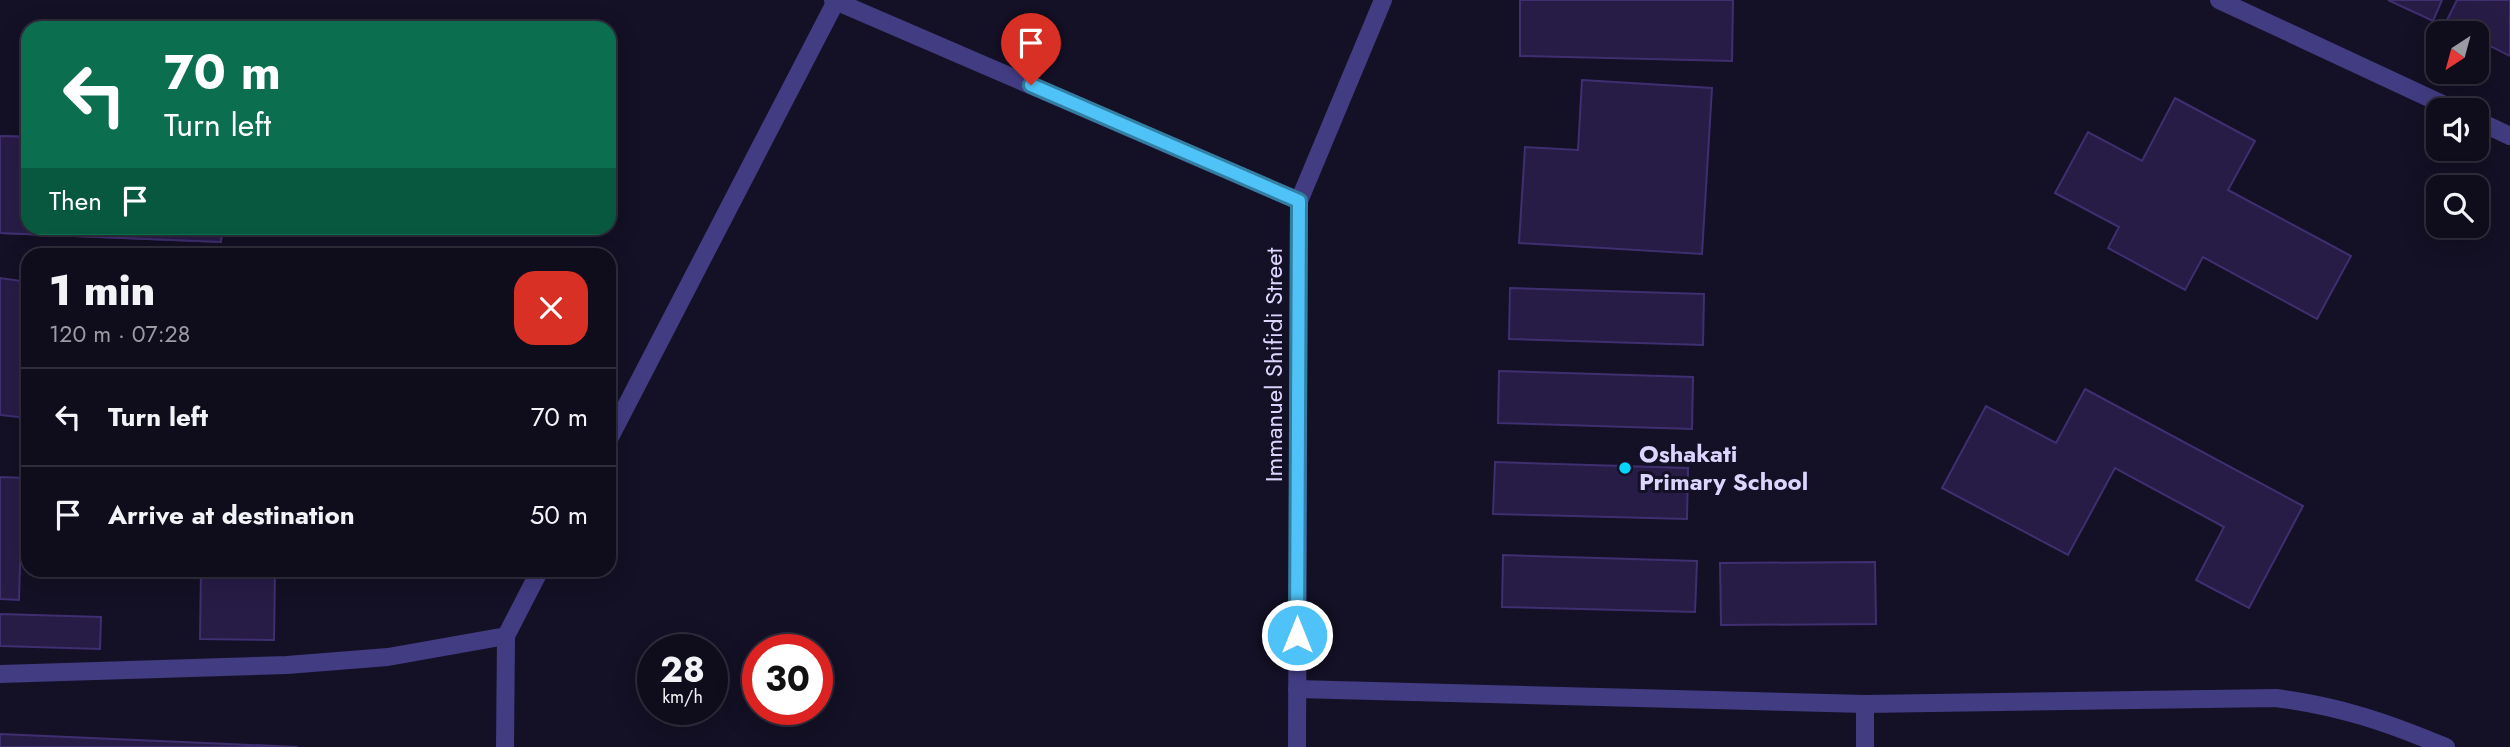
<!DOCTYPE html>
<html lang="en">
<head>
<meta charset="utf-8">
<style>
  body { margin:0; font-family:Jost,sans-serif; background:#1d1a29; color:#f1f3f6; height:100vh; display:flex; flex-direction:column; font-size:26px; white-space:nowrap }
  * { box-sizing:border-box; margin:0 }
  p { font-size:23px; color:#9b9ba3 }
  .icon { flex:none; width:38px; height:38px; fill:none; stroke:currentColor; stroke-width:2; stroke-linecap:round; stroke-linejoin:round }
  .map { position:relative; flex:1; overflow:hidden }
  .side { position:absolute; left:21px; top:248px; width:595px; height:329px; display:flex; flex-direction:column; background:#0f0c1c; border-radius:21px; box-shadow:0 7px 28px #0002,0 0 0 2px #2f2c3b }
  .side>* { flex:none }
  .top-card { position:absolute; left:21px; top:21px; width:595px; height:214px; border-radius:21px; box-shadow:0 7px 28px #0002,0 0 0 2px #2f2c3b; background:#0b6e4f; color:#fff; overflow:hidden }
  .needle { width:46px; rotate:216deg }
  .controls { position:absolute; left:2426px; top:21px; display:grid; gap:14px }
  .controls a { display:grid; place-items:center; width:63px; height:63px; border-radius:14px; background:#0f0c1c; box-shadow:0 7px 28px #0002,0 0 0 2px #2f2c3b; font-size:35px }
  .speed { position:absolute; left:637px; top:634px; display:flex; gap:14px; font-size:35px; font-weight:700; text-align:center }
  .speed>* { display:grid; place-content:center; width:91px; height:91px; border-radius:50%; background:#0f0c1c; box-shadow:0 7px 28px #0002,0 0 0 2px #2f2c3b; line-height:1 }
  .speed small { font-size:18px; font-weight:400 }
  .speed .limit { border:10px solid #d22; background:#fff; color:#111 }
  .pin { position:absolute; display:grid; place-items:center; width:60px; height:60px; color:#fff; margin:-72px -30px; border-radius:50% 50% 50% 0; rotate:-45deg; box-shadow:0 0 7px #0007 }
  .pin .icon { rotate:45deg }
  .me { position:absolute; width:77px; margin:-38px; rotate:0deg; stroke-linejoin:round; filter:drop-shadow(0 0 5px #0008) }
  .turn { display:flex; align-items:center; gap:24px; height:147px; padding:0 28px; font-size:32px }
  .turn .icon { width:91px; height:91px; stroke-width:2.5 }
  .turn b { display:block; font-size:49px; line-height:60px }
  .then { display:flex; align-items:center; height:66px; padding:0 28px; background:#0003; gap:14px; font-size:26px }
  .round { display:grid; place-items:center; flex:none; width:74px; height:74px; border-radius:21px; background:#1d1a29 }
  .head { display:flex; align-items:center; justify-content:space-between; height:119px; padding:0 28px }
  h1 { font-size:42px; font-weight:800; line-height:52px }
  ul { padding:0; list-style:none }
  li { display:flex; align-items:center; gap:21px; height:98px; padding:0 28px; border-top:2px solid #2f2c3b }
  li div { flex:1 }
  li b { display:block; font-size:26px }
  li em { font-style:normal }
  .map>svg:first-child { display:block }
  .building { fill:#271c46; stroke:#3f2f71; stroke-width:2 }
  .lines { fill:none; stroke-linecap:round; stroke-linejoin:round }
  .minor { stroke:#423c83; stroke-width:18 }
  .route-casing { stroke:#337fa1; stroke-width:18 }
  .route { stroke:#4fc3f7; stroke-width:12 }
  .poi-dot { fill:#06d4f8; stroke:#141025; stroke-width:2.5 }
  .labels { text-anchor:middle; stroke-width:6; stroke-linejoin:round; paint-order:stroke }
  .street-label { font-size:24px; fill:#dcd5fe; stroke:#141025 }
  .poi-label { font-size:24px; font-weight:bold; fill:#dcd5fe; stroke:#141025; text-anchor:start }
</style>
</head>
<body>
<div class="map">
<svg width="2510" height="747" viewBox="0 0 2510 747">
  <rect width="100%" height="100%" fill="#141025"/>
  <g class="building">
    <path d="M1520,0h213l-1,61 -212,-5z"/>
    <path d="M2388,0h54l-9,21z"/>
    <path d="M2457,0h53v56l-34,-17v-6h-12l-19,-9z"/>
    <path d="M1582,80l130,8 -10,166 -183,-11 6,-96 53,3z"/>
    <path d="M2175,98l80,43 -27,49 123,66 -34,63 -114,-62 -18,33 -77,-42 11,-21 -64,-34 33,-61 54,29z"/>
    <path d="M0,136l28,1v91h194l-1,14 -221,-9z"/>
    <path d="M0,136l28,1v91h194l-1,14 -221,-9z"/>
    <path d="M0,278l28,4v136l-28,-3z"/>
    <path d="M1510,288l194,6 -1,51 -194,-6z"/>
    <path d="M1499,371l194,6 -1,52 -194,-6z"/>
    <path d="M2085,389l218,117 -54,102 -53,-28 28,-53 -109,-59 -47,87 -126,-67 44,-82 70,37z"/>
    <path d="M1495,462l193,6 -1,51 -194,-5z"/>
    <path d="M0,477l28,1v52h-7l-2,70 -19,-1z"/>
    <path d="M1503,555l194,6 -2,51 -193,-5z"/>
    <path d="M1875,562l1,62 -155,1 -1,-62z"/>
    <path d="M201,570h74l-1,70 -74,-1z"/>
    <path d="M0,614l101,3 -1,32 -100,-3z"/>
    <path d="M0,734l298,13h-298z"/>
  </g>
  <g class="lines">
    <g class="minor">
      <path d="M833,0l466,201"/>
      <path d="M2219,0l236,110"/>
      <path d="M2476,120l34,16"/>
      <path d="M609,439l227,-438"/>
      <path d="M0,674l287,-9 101,-8 118,-21 34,-66"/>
      <path d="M1297,689l568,15 411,-6c66,9 110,24 170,49"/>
      <path d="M1865,704v43"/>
      <path d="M505,747l1,-111"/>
      <path d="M1297,747l2,-546 84,-201"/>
    </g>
  </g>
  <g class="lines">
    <defs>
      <path id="route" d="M1031,85l268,116 -2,434"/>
    </defs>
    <use href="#route" class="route-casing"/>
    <use href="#route" class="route"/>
  </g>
  <circle class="poi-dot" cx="1625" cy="468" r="7"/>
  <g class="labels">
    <g class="street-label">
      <text transform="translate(1274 365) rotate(-90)" y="8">Immanuel Shifidi Street</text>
    </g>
    <g class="poi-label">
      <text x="1639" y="462">Oshakati<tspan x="1639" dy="28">Primary School</tspan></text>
    </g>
  </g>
</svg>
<div class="controls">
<a><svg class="needle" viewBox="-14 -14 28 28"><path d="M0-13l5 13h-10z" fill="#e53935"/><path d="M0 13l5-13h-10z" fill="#9b9ba3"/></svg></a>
<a><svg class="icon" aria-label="sound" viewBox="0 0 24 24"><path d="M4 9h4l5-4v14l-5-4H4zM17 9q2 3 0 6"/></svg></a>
<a><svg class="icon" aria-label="search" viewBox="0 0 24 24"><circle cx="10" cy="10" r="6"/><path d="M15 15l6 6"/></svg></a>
</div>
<div class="speed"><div>28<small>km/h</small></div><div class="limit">30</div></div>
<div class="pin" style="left:1031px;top:85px;background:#d93025"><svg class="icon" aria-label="arrive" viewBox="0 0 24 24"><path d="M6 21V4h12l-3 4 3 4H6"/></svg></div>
<svg class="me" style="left:1297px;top:635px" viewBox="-20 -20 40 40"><circle r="17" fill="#4fc3f7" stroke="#fff" stroke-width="3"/><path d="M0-11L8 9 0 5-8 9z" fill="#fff"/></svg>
<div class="top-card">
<div class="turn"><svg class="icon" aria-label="left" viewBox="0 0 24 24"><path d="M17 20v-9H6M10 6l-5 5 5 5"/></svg><div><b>70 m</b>Turn left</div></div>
<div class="then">Then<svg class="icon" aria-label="arrive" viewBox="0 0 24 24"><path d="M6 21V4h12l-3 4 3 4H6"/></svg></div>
</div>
<section class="side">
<div class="head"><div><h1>1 min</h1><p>120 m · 07:28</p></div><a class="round" style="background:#d93025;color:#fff"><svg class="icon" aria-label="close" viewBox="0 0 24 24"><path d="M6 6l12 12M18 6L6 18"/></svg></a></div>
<ul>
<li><svg class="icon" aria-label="left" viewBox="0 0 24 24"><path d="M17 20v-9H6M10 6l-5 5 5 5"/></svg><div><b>Turn left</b></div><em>70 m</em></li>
<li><svg class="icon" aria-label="arrive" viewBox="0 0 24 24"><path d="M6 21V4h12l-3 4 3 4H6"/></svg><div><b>Arrive at destination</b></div><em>50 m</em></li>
</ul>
</section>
</div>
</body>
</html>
